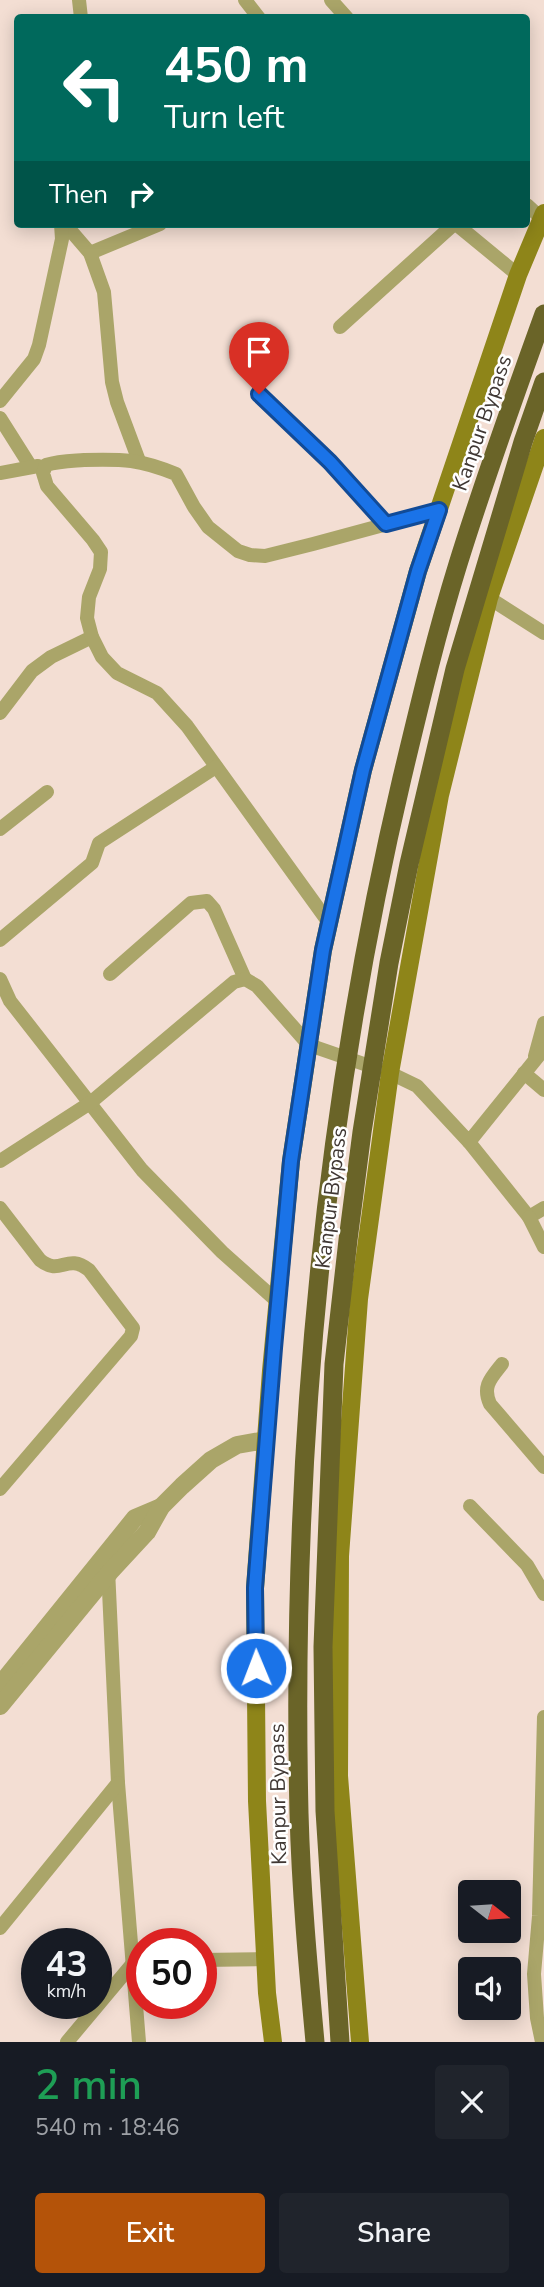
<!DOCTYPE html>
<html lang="en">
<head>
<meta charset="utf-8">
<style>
  body { margin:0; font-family:"Nunito Sans",sans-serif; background:#20242c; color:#f1f3f6; height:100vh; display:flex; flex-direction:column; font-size:26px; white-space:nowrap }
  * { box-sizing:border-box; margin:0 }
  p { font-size:23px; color:#9ea1a6 }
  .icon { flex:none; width:38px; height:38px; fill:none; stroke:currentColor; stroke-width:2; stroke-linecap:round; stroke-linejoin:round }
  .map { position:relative; height:2042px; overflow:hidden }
  .drawer { display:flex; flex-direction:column; background:#171b24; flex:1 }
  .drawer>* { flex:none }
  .banner { position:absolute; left:14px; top:14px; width:516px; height:214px; border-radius:7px; box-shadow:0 4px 18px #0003; background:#00695c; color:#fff; overflow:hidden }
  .needle { width:46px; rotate:107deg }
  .tools { position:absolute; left:458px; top:1880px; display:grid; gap:14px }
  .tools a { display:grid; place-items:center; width:63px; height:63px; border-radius:7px; background:#171b24; box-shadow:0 4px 18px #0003; font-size:35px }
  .speed { position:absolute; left:21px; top:1928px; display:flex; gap:14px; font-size:35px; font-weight:700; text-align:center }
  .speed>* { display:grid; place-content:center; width:91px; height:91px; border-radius:50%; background:#171b24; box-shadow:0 4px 18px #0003; line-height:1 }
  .speed small { font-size:18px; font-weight:400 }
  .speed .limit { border:10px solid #d22; background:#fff; color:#111 }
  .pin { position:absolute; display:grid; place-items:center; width:60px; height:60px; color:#fff; margin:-72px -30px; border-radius:50% 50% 50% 0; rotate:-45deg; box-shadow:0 0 7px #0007 }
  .pin .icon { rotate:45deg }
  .me { position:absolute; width:77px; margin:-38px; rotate:359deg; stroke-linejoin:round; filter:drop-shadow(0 0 5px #0008) }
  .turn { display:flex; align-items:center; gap:24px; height:147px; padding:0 35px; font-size:32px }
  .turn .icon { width:91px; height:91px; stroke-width:2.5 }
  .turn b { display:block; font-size:49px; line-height:60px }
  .then { display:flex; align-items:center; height:66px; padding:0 35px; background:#0003; gap:14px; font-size:26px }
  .round { display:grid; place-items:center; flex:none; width:74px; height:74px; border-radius:7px; background:#20242c }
  .summary { display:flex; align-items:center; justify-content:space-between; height:119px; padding:0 35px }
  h1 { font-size:42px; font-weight:600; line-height:52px; color:#1e9e55 }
  .button { display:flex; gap:14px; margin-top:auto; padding:14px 35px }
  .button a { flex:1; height:80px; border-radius:7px; background:#b45309; color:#fff; font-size:28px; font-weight:600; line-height:80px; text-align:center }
  .button a+a { background:#20242c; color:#f1f3f6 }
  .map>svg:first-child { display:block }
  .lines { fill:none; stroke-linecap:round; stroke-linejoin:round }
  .minor { stroke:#aaa569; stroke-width:14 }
  .tertiary { stroke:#aaa569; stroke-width:18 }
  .secondary { stroke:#8e8519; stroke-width:18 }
  .trunk-bridge { stroke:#6a6428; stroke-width:19 }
  .route-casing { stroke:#114b97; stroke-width:18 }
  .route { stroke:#1a73e8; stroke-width:12 }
  .labels { text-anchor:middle; stroke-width:5; stroke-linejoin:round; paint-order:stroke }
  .street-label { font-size:21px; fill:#403834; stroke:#fff }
</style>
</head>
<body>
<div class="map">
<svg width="544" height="2042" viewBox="0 0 544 2042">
  <rect width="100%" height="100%" fill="#f3ded3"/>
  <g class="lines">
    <g class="minor">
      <path d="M79,0l2,18"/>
      <path d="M245,0l14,18"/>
      <path d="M331,0l16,18"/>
      <path d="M527,205l15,14"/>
      <path d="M65,224l25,29 14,39 8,90 5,20 22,59"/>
      <path d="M456,224l62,51"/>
      <path d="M90,253l70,-29"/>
      <path d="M340,327l114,-103"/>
      <path d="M259,394l71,68 56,62"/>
      <path d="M0,401l34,-42 5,-14 23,-106 -1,-15"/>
      <path d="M0,418l31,49"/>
      <path d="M0,473l38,-7"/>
      <path d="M489,598l55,35"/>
      <path d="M0,713l32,-42 19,-14 41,-20"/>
      <path d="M0,829l47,-37"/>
      <path d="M329,923l-142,-197 -30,-33 -40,-20 -15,-16 -10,-20 -5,-19 2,-21 11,-28 1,-17 -8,-12 -46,-54 -4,-13 3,-8c13,-4 25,-4 38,-5 40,-1 55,-1 92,14l18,33 14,20 30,24 12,4 15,1 48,-12 126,-34"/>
      <path d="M0,940l92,-77 7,-20 117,-76"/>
      <path d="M110,974l81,-71 16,-2 7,8 31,70"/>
      <path d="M0,979l10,22 132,169 80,82 56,50"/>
      <path d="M535,1056l9,-33"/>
      <path d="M524,1073l20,17"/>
      <path d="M469,1142l60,75 15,-9"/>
      <path d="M0,1161l90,-58 144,-121 11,-3 12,7 52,59 81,28 27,13 52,56 75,-93"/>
      <path d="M0,1208l40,52c21,17 26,-8 49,10l44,58 -2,8 -131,153"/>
      <path d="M529,1217l15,30"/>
      <path d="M502,1364c-11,14 -20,22 -12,40l54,63"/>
      <path d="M470,1506l57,59 17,29"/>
      <path d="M108,1569l10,214 21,259"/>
      <path d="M0,1928l118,-145"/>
      <path d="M201,1960l64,-1"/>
      <path d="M67,2042l67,-80h3"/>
      <path d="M542,2042l-5,-24 -3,-44 5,-58 5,-199"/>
    </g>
    <g class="tertiary">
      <path d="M0,1685l135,-167 26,-11"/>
      <path d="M0,1706l110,-134 37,-40 14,-25 21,-21 29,-26 26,-15 29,-5"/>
    </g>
    <g class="secondary">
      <path d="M273,2042l-6,-49 -10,-192 -2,-213 16,-217 20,-210 32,-211 40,-180 55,-199 100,-296 26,-62"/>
      <path d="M360,2042l-21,-266 1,-220 19,-257 31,-226 50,-278 49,-197 55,-160"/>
    </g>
    <g class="trunk-bridge">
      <path d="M315,2042c-7,-76 -14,-153 -16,-229 -8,-348 23,-696 103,-1035 17,-71 34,-143 56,-214 26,-84 56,-167 86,-250"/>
      <path d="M340,2042l-15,-231 -2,-164 11,-283 14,-124 14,-108 27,-169 20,-99 46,-195 68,-227 21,-60"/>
    </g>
  </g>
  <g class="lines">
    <defs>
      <path id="route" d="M256,1668l-1,-80 19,-240 17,-187 32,-211 40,-180 55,-199 21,-61 -53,14 -56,-62 -71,-68"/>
    </defs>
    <use href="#route" class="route-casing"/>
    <use href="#route" class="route"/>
  </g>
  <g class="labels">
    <g class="street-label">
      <text transform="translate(482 423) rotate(-71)" y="7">Kanpur Bypass</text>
      <text transform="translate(331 1198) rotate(-83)" y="7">Kanpur Bypass</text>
      <text transform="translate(278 1794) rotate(-91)" y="7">Kanpur Bypass</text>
    </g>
  </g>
</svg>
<div class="tools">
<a><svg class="needle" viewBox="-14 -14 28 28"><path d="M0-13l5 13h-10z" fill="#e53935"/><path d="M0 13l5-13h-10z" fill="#9ea1a6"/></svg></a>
<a><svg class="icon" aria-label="sound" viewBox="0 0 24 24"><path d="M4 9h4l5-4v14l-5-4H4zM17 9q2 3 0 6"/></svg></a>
</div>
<div class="speed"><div>43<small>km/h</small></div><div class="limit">50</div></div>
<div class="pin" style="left:259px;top:394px;background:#d93025"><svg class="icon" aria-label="arrive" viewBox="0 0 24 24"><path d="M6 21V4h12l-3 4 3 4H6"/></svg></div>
<svg class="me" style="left:256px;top:1668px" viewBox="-20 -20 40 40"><circle r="17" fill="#1a73e8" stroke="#fff" stroke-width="3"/><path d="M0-11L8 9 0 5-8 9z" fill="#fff"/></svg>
<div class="banner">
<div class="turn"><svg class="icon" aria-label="left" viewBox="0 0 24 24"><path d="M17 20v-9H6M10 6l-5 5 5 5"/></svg><div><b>450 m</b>Turn left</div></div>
<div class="then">Then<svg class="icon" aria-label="right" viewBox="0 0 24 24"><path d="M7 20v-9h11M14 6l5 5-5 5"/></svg></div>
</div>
</div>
<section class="drawer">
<div class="summary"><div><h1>2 min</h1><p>540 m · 18:46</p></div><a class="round"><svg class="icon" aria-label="close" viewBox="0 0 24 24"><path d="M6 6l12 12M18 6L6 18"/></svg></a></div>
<div class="button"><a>Exit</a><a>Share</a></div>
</section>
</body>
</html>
